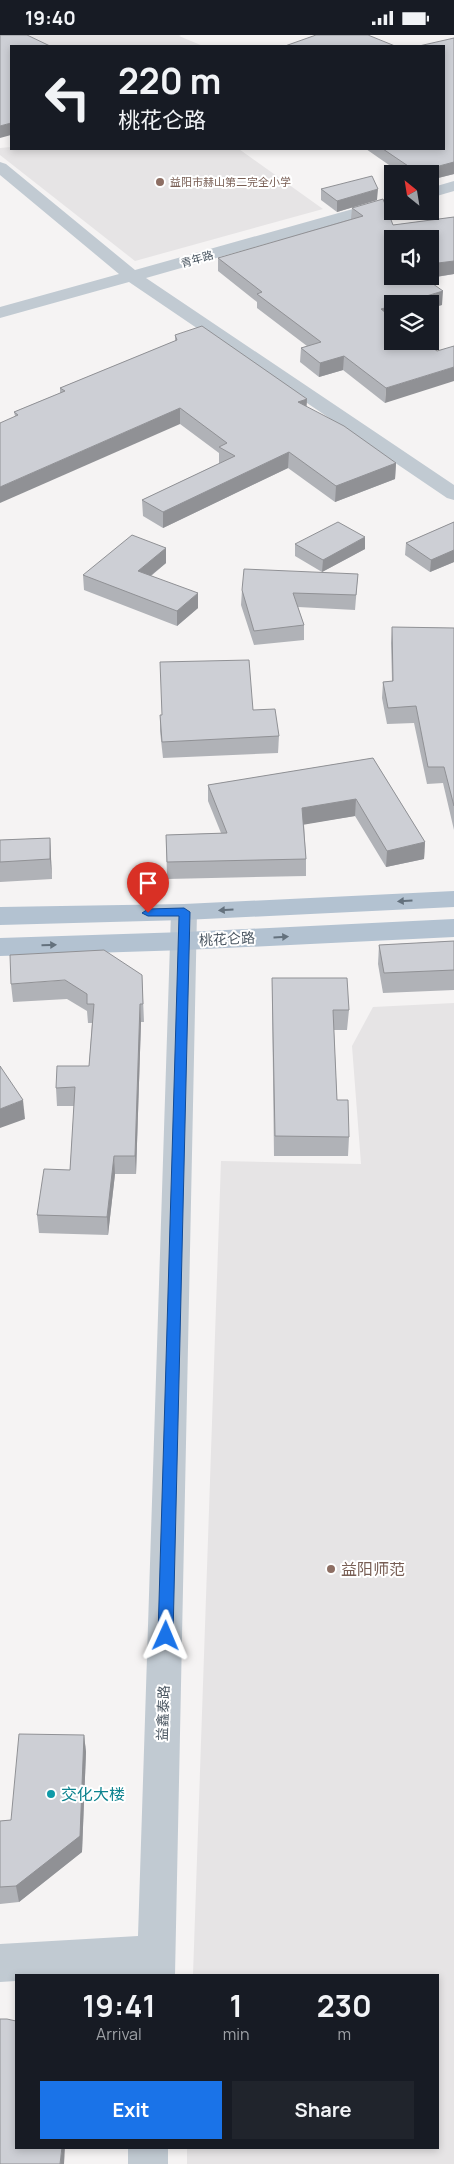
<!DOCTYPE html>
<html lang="en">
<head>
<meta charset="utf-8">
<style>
  body { margin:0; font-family:Manrope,"Noto Sans SC",sans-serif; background:#20242c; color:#f1f3f6; height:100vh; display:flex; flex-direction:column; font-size:19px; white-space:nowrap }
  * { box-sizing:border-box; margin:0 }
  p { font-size:16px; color:#9ea1a6 }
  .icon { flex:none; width:28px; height:28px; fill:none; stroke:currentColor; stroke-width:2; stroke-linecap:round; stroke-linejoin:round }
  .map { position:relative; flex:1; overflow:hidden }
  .details { position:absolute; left:15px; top:1939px; width:424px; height:175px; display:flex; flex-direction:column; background:#171b24; border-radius:0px; box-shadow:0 2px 8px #0003 }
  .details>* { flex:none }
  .banner { position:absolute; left:10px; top:10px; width:435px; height:105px; border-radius:0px; box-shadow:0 2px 8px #0003; background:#171b24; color:#f1f3f6; overflow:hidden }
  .needle { width:32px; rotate:330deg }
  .controls { position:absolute; left:384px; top:130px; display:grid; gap:10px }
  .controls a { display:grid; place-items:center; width:55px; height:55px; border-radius:0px; background:#171b24; box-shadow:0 2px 8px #0003; font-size:25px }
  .pin { position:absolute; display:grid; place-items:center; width:42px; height:42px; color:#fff; margin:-51px -21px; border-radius:50% 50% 50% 0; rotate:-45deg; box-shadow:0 0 5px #0007 }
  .pin .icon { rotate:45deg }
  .me { position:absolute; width:55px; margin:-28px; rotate:1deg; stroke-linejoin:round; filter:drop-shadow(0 0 4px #0008) }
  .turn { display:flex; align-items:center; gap:18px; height:105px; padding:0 25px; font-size:22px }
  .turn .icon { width:65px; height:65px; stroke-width:2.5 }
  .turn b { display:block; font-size:35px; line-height:42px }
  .eta { display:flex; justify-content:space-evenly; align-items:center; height:85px; text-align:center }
  .eta b { font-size:30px; font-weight:700; line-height:35px }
  .cta { display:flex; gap:10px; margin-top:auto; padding:10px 25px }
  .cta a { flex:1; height:58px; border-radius:0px; background:#1a73e8; color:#fff; font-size:20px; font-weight:700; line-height:58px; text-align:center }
  .cta a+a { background:#20242c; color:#f1f3f6 }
  .status { display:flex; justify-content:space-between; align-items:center; height:35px; padding:0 25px; background:#171b24; direction:ltr }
  .status svg { height:14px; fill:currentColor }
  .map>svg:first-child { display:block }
  .education { fill:#e6e4e5 }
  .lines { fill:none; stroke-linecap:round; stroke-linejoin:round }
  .minor { fill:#c1cad2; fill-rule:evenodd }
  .major { fill:#b3c2d1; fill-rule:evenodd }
  .wall { fill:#b0b2b7 }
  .shaded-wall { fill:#909195 }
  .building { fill:#cdcfd5; stroke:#909195 }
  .oneway { fill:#64717d }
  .route { fill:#1a73e8; stroke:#114b97 }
  .education-dot { fill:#8d6e63; stroke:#fff; stroke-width:2 }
  .culture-dot { fill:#0f9aa8; stroke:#fff; stroke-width:2 }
  .labels { text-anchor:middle; stroke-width:4; stroke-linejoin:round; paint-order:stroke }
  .far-education-label { font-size:11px; fill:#785e54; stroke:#fff; text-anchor:start }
  .far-street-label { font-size:11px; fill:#4a5661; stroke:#fff }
  .street-label { font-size:14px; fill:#4a5661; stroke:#fff }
  .near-education-label { font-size:16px; fill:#785e54; stroke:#fff; text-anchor:start }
  .near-culture-label { font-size:16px; fill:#0d838f; stroke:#fff; text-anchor:start }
</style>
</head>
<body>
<div class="status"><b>19:40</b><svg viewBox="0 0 49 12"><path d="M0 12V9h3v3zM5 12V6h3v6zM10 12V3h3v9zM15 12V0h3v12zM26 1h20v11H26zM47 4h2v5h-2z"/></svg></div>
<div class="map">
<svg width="454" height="2129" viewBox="0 0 454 2129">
  <rect width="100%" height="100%" fill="#f5f3f3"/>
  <g class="education">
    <path d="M11,0h170l-2,1 24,10h-170z"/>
    <path d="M11,112v2h228l84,60 -188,52 -135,-106v-7z"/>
    <path d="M454,968v1161h-267v-16l251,-1v-172h-245l28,-814 140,3 -9,-118 21,-39z"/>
  </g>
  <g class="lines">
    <g class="minor">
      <path d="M0,127l6,2 129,106 257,-72v10l-246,70 308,207v15l-7,-2 -318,-216 -129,36v-11l119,-33 -119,-99z"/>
      <path d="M454,146v10l-24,7v-10z"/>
      <path d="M184,869l9,2 4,6 -22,1063h-159v6l-16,1v-38l138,-8 33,-1024 4,-6z"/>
      <rect x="128" y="2112" width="40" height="17"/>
    </g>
    <g class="major">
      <path d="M454,856v16l-270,13 -184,5v-18l184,-3z"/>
      <path d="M454,884v18l-269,13 -185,6v-18l185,-6z"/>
    </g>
  </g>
  <g class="wall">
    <path d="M454,3v136l-24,6v-6h-28l-36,-25h78z"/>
    <path d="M321,154l56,11 -40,12 -16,-12z"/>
    <path d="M352,173l41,17 61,-8v57l-29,5 17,26 -12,3v-4h-38l-7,99 -42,-33 -24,7 -19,-15 1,-14 6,-2 -50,-38v-6l-39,-31v-13l133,-39z"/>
    <path d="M175,300l132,64 -1,8 90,56 -1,16 -60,23 -47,-34 -125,60 -20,-12 -1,-16 78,-37h-1v-10l-39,-29 -165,-8 -1,-4 46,-19v-5l115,-47z"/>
    <path d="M454,487v40l-24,10 -25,-17 1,-12z"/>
    <path d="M295,509l70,5 -43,23 -27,-16z"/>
    <path d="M166,513v15l-15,13 47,32 -21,18 -93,-36 -1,-15z"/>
    <path d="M358,539l-3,36 -57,-3 6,18v15l-50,5 -13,-40 1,-15z"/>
    <path d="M392,592l62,1v202l-11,-47 -16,1 -13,-61 -27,1 -5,-26 1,-16 9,-1 -1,-38z"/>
    <path d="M253,675l26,26 -1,17 -115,5 -3,-27v-16z"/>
    <path d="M373,723l52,84 -1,17 -38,8 -31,-51 -51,8 2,35v17l-139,3 -1,-44 55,-2 -13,-32v-16z"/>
    <path d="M50,803l2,41 -52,3v-42z"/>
    <path d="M454,906v49l-71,3 -5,-29 1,-19z"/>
    <path d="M142,940l2,47h-3l-5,152h-21l-7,61 -69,-2 -2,-18 33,-45 4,-64h-17l-1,-18 33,-22 3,-43h-4l-1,-12 -20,-12 -54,3 -2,-18z"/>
    <path d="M272,943l77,32 -2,20h-13l3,70 12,37 -1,19h-74l-2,-158z"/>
    <path d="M84,1700l2,17 -4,100 -63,50 -19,2v-83l11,-1z"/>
  </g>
  <g class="shaded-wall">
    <path d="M11,88v12l-11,3v-12z"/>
    <path d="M454,127v12l-24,6v-6h-13v-2z"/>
    <path d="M378,154l-1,11 -40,12v-11z"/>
    <path d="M454,226v13l-45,7v-5h21v-12z"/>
    <path d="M443,256l-1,14 -12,3v-4h-30z"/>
    <path d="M392,271v14l-11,-11z"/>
    <path d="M344,321l-1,14 -24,7 1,-14z"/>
    <path d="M454,332v14l-69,22 1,-15z"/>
    <path d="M307,364l-1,16 -8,-13z"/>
    <path d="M180,373v16l-180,79v-16z"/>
    <path d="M289,417l-1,16 -125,60v-16z"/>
    <path d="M396,428l-1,16 -60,23 1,-16z"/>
    <path d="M365,502v12l-43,23 1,-12z"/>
    <path d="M166,513v15l-28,23v-15z"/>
    <path d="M454,515v12l-24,10 1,-12z"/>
    <path d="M198,558v15l-21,18v-15z"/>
    <path d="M356,764l-1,17 -53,9v-17z"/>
    <path d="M50,803l1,19 1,22 -2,-20z"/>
    <path d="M425,807l-1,17 -38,8 1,-16z"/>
    <path d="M140,969l1,18 -5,152 -1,-18z"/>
    <path d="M23,1065l2,19 -25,9v-19z"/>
    <path d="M114,1121l1,18 -7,61 -1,-18z"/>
    <path d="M84,1700l2,17 -4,100 -63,50 -3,-16z"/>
    <path d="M62,2112h3l-1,17h-4z"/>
  </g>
  <g class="building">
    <path d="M0,0h27l23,11h-39v77l-11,3z"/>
    <path d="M316,0h52l27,11h-110z"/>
    <path d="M454,3v124l-37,10 -34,-23h61v-103h-25z"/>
    <path d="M372,141l6,13 -41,12 -16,-12z"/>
    <path d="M383,164l10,26 61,-8v44l-24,3v-25h-38v37h30l21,15 -43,13h-8v2l-11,3 11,9v23h32l13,10 17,-5v21l-68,21 -42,-32 -24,7 -19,-15 20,-6 -64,-48 5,-2 -44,-34 145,-42 -11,-8z"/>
    <path d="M202,291l105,73 -9,3 46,24 52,37 -60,23 -47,-34 -126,60 -21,-12 93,-44 -16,-9 8,-4 -47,-35 -180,79v-64l18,-8 -4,-3 51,-21 -5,-3 117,-48 -2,-5z"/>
    <path d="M338,487l27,15 -42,23 -28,-16z"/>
    <path d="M454,487v28l-23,10 -25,-17z"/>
    <path d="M132,500l34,13 -28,23 60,22 -21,18 -94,-36z"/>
    <path d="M244,534l114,5 -2,21 -63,-2 11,32 -50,6 -12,-41z"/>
    <path d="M392,592l62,1v178l-10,-39h-16l-12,-61 -28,2 -5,-26 10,-1z"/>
    <path d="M249,625l4,50 22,-1 4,27 -117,6 -2,-27h2l-2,-53z"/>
    <path d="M373,723l52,84 -38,9 -31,-52 -54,9 4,51 -139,3 -1,-27 61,-2 -19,-48z"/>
    <path d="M50,803v21l-50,3v-22z"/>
    <path d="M454,906v29l-70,3 -5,-28z"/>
    <path d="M104,915l38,25 1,29h-3l-5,152h-21l-7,61 -70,-2 7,-46 26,1 5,-83 -19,1 1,-22h32l5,-62h-7v-10l-22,-14 -54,4 -1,-29z"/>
    <path d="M272,943h75l2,32h-16l4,90h11l1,37 -74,-1z"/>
    <path d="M0,1031l23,34 -23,9z"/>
    <path d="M19,1699l65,1 -4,101 -64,50 -16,1v-66l11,-1z"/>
    <path d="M0,1984h7l9,2v126h46l-2,17h-60z"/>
  </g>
  <defs><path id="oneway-solid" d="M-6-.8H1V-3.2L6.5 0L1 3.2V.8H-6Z" transform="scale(1.25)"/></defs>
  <g class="oneway">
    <use href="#oneway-solid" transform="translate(405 866) rotate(177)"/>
    <use href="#oneway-solid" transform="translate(226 875) rotate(177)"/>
    <use href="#oneway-solid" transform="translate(281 902) rotate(-3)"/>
    <use href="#oneway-solid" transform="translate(49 910) rotate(-2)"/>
  </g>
  <path class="route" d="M184,873l6,4 -17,724 -3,5 -4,2 -5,-2 -3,-5 21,-720h-31l-6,-3 6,-4z"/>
  <g class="education-dot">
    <circle cx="160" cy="147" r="5"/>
    <circle cx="331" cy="1534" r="5"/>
  </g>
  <circle class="culture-dot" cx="51" cy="1759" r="5"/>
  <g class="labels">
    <g class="far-education-label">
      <text x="170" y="151">益阳市赫山第二完全小学</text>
    </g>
    <g class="far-street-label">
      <text transform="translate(197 224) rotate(-16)" y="4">青年路</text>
    </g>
    <g class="street-label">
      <text transform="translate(227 904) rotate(-3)" y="5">桃花仑路</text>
      <text transform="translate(163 1678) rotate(-88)" y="5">益鑫泰路</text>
    </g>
    <g class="near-education-label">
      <text x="341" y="1540">益阳师范</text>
    </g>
    <g class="near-culture-label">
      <text x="61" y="1765">交化大楼</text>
    </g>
  </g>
</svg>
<div class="controls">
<a><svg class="needle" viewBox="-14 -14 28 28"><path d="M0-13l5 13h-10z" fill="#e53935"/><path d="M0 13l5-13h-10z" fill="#9ea1a6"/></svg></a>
<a><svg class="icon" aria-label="sound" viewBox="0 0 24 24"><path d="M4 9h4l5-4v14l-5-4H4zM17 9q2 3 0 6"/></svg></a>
<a><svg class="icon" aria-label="layers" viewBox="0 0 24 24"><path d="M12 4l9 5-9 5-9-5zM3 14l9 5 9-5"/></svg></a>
</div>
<div class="pin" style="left:148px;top:878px;background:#d93025"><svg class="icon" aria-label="arrive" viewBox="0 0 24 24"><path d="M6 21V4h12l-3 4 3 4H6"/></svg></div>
<svg class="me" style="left:166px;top:1601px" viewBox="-20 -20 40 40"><path d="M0-17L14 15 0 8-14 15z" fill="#1a73e8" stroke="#fff" stroke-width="4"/></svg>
<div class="banner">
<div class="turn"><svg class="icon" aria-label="left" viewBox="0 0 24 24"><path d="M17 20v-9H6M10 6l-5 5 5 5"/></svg><div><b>220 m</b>桃花仑路</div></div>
</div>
<section class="details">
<div class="eta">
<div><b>19:41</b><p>Arrival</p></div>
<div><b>1</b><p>min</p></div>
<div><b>230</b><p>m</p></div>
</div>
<div class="cta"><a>Exit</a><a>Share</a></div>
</section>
</div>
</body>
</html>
